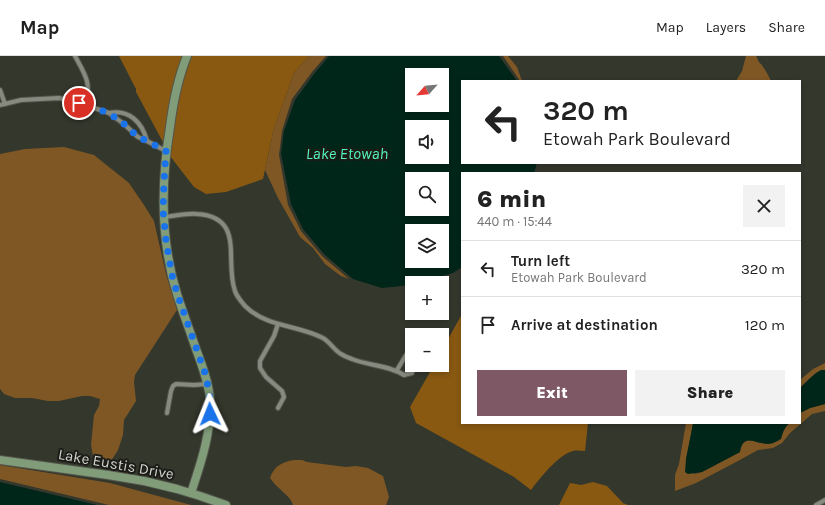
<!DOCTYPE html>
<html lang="en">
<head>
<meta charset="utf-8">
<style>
  body { margin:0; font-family:Karla,sans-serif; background:#f2f2f2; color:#222; height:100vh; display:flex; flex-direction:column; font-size:15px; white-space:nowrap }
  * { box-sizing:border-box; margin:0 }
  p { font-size:13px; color:#767676 }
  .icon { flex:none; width:22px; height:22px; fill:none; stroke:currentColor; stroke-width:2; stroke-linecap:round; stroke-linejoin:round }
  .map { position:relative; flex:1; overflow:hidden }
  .details { position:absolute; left:461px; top:116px; width:340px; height:252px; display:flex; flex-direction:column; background:#fff; border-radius:0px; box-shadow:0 2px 6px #0003 }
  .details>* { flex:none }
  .banner { position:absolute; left:461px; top:24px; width:340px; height:84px; border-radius:0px; box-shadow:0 2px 6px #0003; background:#fff; color:#222; overflow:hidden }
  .needle { width:26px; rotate:243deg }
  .buttons { position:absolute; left:405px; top:12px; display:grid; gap:8px }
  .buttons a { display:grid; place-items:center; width:44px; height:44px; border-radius:0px; background:#fff; box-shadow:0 2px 6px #0003; font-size:20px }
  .pin { position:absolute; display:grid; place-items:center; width:34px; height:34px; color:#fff; margin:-17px; border:2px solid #fff; border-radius:50%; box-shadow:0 1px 4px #0007 }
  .me { position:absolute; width:44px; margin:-22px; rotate:358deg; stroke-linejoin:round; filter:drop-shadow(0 0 3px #0008) }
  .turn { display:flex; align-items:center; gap:14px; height:84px; padding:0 16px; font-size:18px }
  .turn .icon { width:52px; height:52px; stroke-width:2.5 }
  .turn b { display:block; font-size:28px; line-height:34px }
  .round { display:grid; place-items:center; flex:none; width:42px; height:42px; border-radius:0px; background:#f2f2f2 }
  .summary { display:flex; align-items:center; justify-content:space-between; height:68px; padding:0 16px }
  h1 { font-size:24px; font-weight:800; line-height:30px }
  .button { display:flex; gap:8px; margin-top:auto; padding:8px 16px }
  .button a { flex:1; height:46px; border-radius:0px; background:#7f5865; color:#fff; font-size:16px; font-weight:800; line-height:46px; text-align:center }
  .button a+a { background:#f2f2f2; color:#222 }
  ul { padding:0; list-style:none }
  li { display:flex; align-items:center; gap:12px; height:56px; padding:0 16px; border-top:1px solid #e0e0e0 }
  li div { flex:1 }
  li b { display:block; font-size:15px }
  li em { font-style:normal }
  header { display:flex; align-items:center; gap:24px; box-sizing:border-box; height:56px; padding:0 20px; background:#fff; border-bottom:1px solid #e0e0e0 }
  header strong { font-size:19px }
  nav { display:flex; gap:22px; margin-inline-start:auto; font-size:14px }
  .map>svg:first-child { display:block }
  .green { fill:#7e5725 }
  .forest { fill:#895912 }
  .water { fill:#002519; fill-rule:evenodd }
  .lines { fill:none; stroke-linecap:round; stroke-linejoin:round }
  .street-casing { stroke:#53554c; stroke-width:6 }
  .secondary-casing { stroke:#53554c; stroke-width:10 }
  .street { stroke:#878a7e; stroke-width:4 }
  .secondary { stroke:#809c78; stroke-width:8 }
  .route { stroke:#1a73e8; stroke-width:7; stroke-dasharray:0 12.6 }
  .labels { text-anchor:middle; stroke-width:4; stroke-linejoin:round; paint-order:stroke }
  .street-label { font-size:15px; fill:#d3d5ce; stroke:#1c1d18 }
  .water-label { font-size:16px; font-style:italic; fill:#52f6bf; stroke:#1c1d18 }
</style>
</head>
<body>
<header>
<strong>Map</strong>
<nav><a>Map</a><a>Layers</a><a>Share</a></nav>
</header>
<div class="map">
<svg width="825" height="449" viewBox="0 0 825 449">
  <rect width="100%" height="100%" fill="#34372c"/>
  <g class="green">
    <path d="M309,0h17l-14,16 -20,27 -10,32 -3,24 9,50 13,26 21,25 27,23 -8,-3 -16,-12 -12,-16 -13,-11 -22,-39 -13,-28 9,-42 20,-55z"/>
    <path d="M503,0h5l9,11 5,14h-2z"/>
    <path d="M746,0h10c2,3 2,6 5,8 4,5 7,11 10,17h-35l6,-10z"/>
    <path d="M64,91l30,8 35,28 15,22 10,16 12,53 11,36 -42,65 -1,7 2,19 -12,19 -1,15 -5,15 -5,8 -8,7 -7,1 -4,-5 -3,-16 3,-30 5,-9 1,-7 -10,-3h-8l-23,5h-11l-16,-3h-17l-11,-4 -4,-5v-235l25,-5z"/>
    <path d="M825,307v7c-10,1 -18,11 -25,18v-8l13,-11z"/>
    <path d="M825,348v7l-13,3 -22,19 -8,10 -9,5 -15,2 -20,11 -42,22 -21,8v-16l4,-11 7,-41h7l-2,11 -5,25 8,15 8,-2 38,-20c0,-1 1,-6 1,-7 4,-6 13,-5 18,-2l25,-13 3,-5 3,-2h10v-10l10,-5z"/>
    <path d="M294,404h8l5,2 39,5 10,-1 12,2 15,8 6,21 -3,8h-93c-2,-7 -8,-11 -13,-16 -4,-3 -7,-7 -10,-11 4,-12 12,-16 24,-18z"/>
    <path d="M0,409l110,18 81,22h-82l-109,-26z"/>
  </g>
  <g class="forest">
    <path d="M119,0h65l-20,88 -28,-52v-3z"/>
    <path d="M190,0h119l-15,17 -20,55 -11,51 -37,13 -20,2 -12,-7 -24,-31 -1,-5c5,-33 11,-64 21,-95z"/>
    <path d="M462,258v109h126l-3,28c-4,0 -9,-1 -12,0 -15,4 -33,27 -42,39l-17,-13 -98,-54 -6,-16 24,-42h8v-15z"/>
    <path d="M593,426l14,4 16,17 5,2h-69l11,-22 11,2z"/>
  </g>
  <g class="water">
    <path d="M329,0h170l18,25h-55v82h75l-3,10h-72v94l-9,6 -36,10h-5l-1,2 -29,3 -29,-9 -29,-25 -21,-25 -12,-25 -10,-50 3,-23 11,-31 19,-26zM412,19h30v30h-30zM412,71h30v30h-30zM412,123h30v30h-30zM412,175h30v30h-30z"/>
    <path d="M821,314h4v34l-15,4 -10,5v-25l16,-15z"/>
    <path d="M693,367h97c-6,4 -7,10 -9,16 -4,2 -8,5 -13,5 -12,0 -25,-12 -28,8l-38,20 -14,2 -3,-2 1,-13 5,-25z"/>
    <path d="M0,426l97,23h-97z"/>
  </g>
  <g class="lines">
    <defs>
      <g id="street">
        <path d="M75,0c11,20 16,26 11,50"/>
        <path d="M0,34l5,14"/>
        <path d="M0,49l21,-5 38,-2 20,5 30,10 15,11 14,13 9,4 19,10"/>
        <path d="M109,57c20,-4 33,9 38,28"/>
        <path d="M164,161c11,-1 23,-4 33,-3 49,3 27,47 38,77 2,6 6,10 10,15 21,21 53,19 78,32 7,4 11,12 18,16 3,2 8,4 11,5 17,7 37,6 52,16l8,-2 2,-8"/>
        <path d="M397,314l9,-15 6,1"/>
        <path d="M278,352l6,-11 -2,-6 -16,-14 -6,-9v-7l14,-25 4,-12"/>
        <path d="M167,357l4,-22 2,-5 3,-2 18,1 13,-1"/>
        <path d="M816,449l9,-5"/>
      </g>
      <g id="secondary">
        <path d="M187,0c-9,22 -14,47 -17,71 -9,55 -10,113 7,167 6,19 13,37 19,55 6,16 12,32 14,49 2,33 -9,65 -19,95"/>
        <path d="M0,404l108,15 36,6 33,8 23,7 26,9"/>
      </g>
    </defs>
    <use href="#street" class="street-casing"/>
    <use href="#secondary" class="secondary-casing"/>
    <use href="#street" class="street"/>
    <use href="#secondary" class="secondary"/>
  </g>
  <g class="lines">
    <path class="route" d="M79,47l30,10 15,11 14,13 9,4 19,10 -2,31 -1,28 3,31 6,34 5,18 29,83 4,22v16"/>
  </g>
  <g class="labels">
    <g class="street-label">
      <text transform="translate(116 408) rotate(10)" y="5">Lake Eustis Drive</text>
    </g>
    <g class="water-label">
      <text x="347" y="103">Lake Etowah</text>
    </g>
  </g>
</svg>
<div class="buttons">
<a><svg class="needle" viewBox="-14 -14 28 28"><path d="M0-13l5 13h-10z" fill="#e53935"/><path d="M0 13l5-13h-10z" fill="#767676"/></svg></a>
<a><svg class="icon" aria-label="sound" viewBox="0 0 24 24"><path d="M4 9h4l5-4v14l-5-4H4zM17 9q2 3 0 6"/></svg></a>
<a><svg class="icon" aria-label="search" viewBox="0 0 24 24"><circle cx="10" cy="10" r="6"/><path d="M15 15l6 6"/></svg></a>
<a><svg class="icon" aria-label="layers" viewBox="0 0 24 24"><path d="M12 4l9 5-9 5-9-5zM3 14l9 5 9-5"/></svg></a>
<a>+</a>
<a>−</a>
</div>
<div class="pin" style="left:79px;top:47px;background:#d93025"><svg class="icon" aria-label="arrive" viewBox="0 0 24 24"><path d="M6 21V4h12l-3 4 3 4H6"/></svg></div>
<svg class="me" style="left:210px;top:358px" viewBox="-20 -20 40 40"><path d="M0-17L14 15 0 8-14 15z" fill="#1a73e8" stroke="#fff" stroke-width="4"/></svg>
<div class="banner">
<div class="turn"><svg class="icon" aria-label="left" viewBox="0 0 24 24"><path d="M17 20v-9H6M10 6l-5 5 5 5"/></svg><div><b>320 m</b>Etowah Park Boulevard</div></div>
</div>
<section class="details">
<div class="summary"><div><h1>6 min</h1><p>440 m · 15:44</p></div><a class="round"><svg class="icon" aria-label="close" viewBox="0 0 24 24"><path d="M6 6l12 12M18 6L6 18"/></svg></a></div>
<ul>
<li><svg class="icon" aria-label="left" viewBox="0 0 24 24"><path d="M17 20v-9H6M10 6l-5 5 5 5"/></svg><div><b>Turn left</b><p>Etowah Park Boulevard</p></div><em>320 m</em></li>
<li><svg class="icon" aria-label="arrive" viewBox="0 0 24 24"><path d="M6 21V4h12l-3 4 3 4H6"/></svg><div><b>Arrive at destination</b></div><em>120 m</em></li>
</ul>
<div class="button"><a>Exit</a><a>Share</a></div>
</section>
</div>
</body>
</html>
